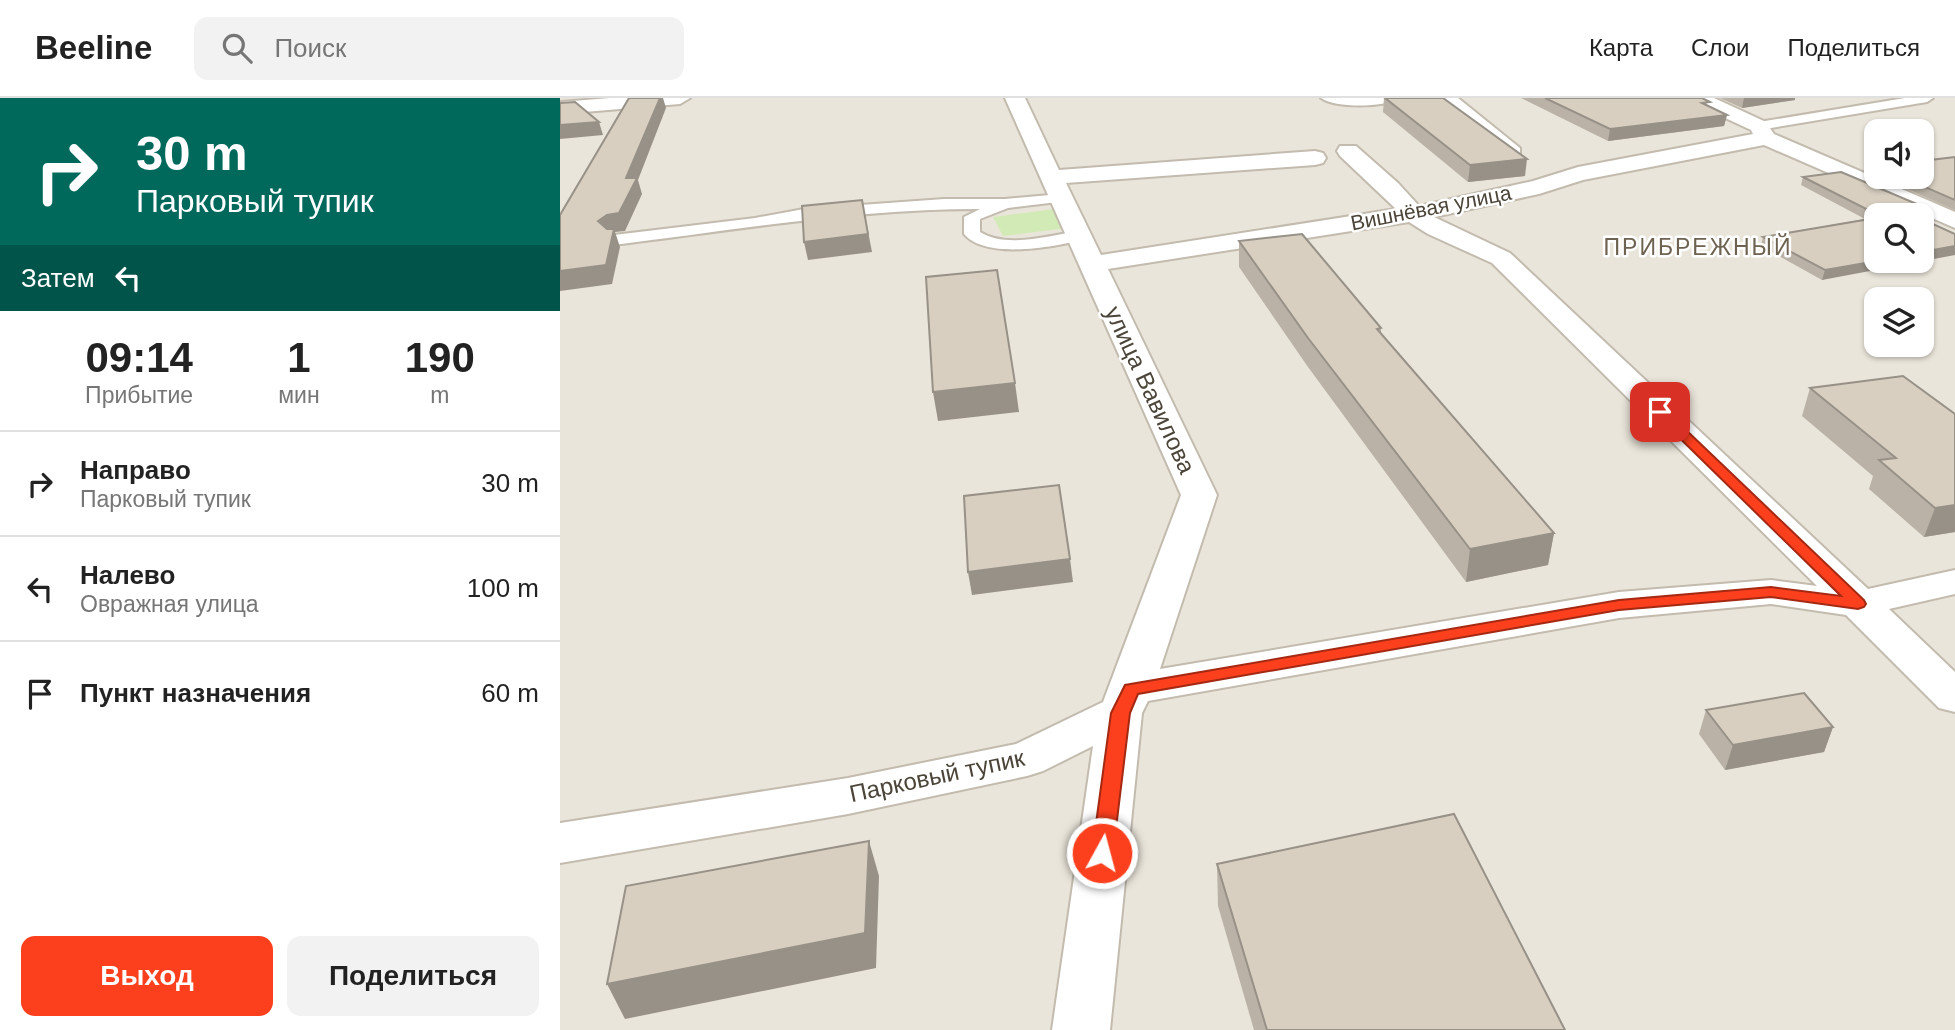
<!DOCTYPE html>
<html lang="ru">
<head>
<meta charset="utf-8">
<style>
  body { margin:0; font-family:Arial,sans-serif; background:#f2f2f2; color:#222; height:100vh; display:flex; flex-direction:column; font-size:26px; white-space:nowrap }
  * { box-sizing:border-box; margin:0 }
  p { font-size:23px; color:#767676 }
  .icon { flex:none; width:38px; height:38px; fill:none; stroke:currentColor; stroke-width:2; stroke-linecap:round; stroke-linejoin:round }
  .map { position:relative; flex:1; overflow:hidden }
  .details { display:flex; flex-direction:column; background:#fff; width:560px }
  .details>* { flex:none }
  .top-card { background:#00695c; color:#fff; overflow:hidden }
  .buttons { position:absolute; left:1304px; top:21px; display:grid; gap:14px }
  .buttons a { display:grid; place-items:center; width:70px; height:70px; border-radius:14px; background:#fff; box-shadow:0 2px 5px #0004; font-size:35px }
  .pin { position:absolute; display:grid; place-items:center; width:60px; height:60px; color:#fff; margin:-30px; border-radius:14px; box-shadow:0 4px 10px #0006 }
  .me { position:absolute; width:77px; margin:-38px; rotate:7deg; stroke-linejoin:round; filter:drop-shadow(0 0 5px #0008) }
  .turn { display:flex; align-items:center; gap:24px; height:147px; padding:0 21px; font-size:32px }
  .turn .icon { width:91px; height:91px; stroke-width:2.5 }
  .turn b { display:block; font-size:49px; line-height:60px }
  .then { display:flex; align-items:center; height:66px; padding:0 21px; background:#0003; gap:14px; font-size:26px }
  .eta { display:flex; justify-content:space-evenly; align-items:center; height:119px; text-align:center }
  .eta b { font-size:42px; font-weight:600; line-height:49px }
  .cta { display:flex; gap:14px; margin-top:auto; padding:14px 21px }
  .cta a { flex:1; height:80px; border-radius:14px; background:#fc3f1d; color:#fff; font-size:28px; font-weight:600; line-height:80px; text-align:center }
  .cta a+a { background:#f2f2f2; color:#222 }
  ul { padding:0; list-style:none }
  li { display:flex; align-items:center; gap:21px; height:105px; padding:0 21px; border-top:2px solid #e0e0e0 }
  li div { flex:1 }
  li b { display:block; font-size:26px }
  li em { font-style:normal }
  header { display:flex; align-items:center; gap:42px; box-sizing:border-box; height:98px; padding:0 35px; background:#fff; border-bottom:2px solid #e0e0e0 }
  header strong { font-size:33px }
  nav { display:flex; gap:38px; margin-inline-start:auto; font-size:24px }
  .search { width:490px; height:63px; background:#f2f2f2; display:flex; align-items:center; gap:18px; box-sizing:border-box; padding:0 24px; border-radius:14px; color:#767676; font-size:26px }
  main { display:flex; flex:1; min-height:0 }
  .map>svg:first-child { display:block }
  .residential { fill:#eae5da; fill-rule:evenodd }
  .green { fill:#d2eab5 }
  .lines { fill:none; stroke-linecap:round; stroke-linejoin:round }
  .lane-casing { stroke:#c2bbae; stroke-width:4 }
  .street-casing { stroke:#c2bbae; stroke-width:4 }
  .lane { fill:#fff; fill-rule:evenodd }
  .street { fill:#fff; fill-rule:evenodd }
  .wall { fill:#bab2a6 }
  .shaded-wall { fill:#979187 }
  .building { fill:#d8cfc1; stroke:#979187; stroke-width:2 }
  .route { fill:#fc3f1d; stroke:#a42913; stroke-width:2 }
  .labels { text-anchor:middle; stroke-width:5; stroke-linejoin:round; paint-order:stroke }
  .far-street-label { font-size:21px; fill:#4b4439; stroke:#fff }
  .far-quarter-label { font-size:23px; letter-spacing:2px; fill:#6e6250; stroke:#fff }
  .street-label { font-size:24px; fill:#4b4439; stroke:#fff }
</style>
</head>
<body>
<header>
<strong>Beeline</strong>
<div class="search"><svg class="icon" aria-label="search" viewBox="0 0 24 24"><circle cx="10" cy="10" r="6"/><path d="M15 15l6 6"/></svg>Поиск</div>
<nav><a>Карта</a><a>Слои</a><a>Поделиться</a></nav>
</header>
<main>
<section class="details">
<div class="top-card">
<div class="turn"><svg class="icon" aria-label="right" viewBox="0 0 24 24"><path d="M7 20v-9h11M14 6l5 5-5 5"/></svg><div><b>30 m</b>Парковый тупик</div></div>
<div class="then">Затем<svg class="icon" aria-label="left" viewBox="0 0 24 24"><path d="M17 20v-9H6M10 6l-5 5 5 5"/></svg></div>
</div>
<div class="eta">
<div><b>09:14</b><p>Прибытие</p></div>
<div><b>1</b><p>мин</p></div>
<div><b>190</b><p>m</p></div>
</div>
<ul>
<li><svg class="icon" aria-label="right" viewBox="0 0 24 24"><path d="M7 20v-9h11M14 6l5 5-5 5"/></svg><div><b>Направо</b><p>Парковый тупик</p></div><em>30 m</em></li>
<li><svg class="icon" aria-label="left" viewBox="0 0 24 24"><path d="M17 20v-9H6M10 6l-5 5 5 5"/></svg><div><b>Налево</b><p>Овражная улица</p></div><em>100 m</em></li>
<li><svg class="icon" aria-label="arrive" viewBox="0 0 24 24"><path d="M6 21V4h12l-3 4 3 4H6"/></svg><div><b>Пункт назначения</b></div><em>60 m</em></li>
</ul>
<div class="cta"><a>Выход</a><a>Поделиться</a></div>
</section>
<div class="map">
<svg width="1395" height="932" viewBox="0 0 1395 932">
  <rect width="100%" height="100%" fill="#f6f3ec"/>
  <path class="residential" d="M0,0h1395v932h-1395zM1316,33h46v46h-46zM1316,117h46v46h-46zM1316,201h46v46h-46z"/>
  <path class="green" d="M495,111l12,19 -64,8 -10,-19z"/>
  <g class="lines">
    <defs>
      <g id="lane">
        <path d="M761,0h77c-13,10 -64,10 -77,0z"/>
        <path d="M884,0h14l62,50v6h-10z"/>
        <path d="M1345,0h28l-6,4 -168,28 -6,-4 6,-4z"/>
        <path d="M501,96l5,1 2,3 -2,3 -58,7 -28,11v13c27,17 70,3 99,-1l8,5 -2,3c-30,8 -99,21 -121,-5v-17l16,-8c-123,0 -244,21 -366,36l-8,-5 8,-5 141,-17 49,-9 140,-10h61z"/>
      </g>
      <g id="street">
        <path d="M50,0h80l-10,6 -120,10v-12z"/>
        <path d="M445,0h20l34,72 256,-19 8,2 3,5 -3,5 -8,2 -249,18 35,72 295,-46 -56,-53 -3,-5 3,-5h16l42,37 21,23 114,-25 45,-14 175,-33 -2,-4 -60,-28 -3,-4h26l52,24 8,12 181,78v16l-191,-83 -181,35 -44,14 -105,23 76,36 358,336 87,-19v24l-66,15 66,63v40l-16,-4 -93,-93 -75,-11 -152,14 -471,83 -6,12 -32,317h-58l41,-284 -50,25 -16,5 -179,38 -288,49v-40l288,-45 168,-34 87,-42 78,-207zM849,124l19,12 64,29 325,323 -46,-6 -152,12 -459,77 57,-174 -109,-226z"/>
      </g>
    </defs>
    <use href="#lane" class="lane-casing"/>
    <use href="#street" class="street-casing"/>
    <use href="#lane" class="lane"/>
    <use href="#street" class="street"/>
  </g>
  <g class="wall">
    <path d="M824,0h59l82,78 -57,6 -85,-70z"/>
    <path d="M961,0h181l7,9 18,8 -3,11 -116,15z"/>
    <path d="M1160,0h75v2l-53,8z"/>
    <path d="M1395,59v53l-75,-33h42z"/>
    <path d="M1243,79l121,30 -48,8v46l-54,19 -61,-34 2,-9 102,-18 -64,-34z"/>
    <path d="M679,143l142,87v5l173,200 -6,32 -82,17 -158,-215 -69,-100z"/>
    <path d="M1250,290l145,26v118l-31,5 -55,-48 4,-13 -71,-60z"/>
    <path d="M1146,612l127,17 -9,25 -99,18 -26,-36z"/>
    <path d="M657,766l348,166h-311l-36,-124z"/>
  </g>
  <g class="shaded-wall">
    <path d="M100,0h3l3,10 -28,72 4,14 -17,37 -10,1 5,15 -8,37 -52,7v-20l44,-32 -6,-18 28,-43z"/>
    <path d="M1184,0h51v2l-53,8z"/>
    <path d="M1167,17l-3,11 -116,15 2,-12z"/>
    <path d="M39,24l4,13 -43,4v-14z"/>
    <path d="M967,61l-2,17 -57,6 2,-17z"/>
    <path d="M302,102l10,52 -64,8 -4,-18z"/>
    <path d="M1364,109l-2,9 -46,-1v8l-3,1 3,-10z"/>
    <path d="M1395,148v9l-133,25 3,-10 52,-9h45v-9z"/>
    <path d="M455,285l4,29 -81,9 -5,-29z"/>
    <path d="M1395,407v27l-31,5 11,-29z"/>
    <path d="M994,435l-6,32 -82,17 4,-33z"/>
    <path d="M510,461l3,23 -101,13 -4,-23z"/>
    <path d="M1273,629l-9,25 -99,18 8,-25z"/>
    <path d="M309,743l10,35 -3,92 -251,51 -18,-35z"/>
  </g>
  <g class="building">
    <path d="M69,0h31l-34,80h11l-18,35 -12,2 -9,6 9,8h7l-8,36 -46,6v-56z"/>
    <path d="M825,0h58l84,61 -57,6z"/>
    <path d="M985,0h157l8,4 -8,1 25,12 -117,14z"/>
    <path d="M15,4l24,20 -39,3v-22z"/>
    <path d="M1395,59v43l-53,-23h20v-16z"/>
    <path d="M1281,74l83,35 -48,7 -73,-37z"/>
    <path d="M302,102l6,34 -64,8 -2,-36z"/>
    <path d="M1347,114l7,3h-24z"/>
    <path d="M1316,120l1,43 -52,9 -62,-33z"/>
    <path d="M1362,121l33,15v12l-33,6z"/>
    <path d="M742,136l79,94 -4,1 177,204 -84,16 -162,-211 -69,-97z"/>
    <path d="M437,172l18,113 -82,9 -7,-115z"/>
    <path d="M1343,278l52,38v91l-20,3 -56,-48 17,-2 -86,-70z"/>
    <path d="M499,387l11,74 -102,13 -4,-76z"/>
    <path d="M1244,595l29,34 -100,18 -27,-35z"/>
    <path d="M894,716l111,216h-298l-50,-166z"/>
    <path d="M309,743l-4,92 -258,51 19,-98z"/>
  </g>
  <path class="route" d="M1100,310l4,1 200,191 2,4 -2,3 -6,2 -87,-12 -152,13 -481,84 -8,19 -17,140 -3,6 -8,2 -7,-2 -3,-6 19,-140 14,-28 494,-85 152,-13 70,9 -186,-182 -2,-2z"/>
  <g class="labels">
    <g class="far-street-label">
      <text transform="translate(871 110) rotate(-11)" y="7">Вишнёвая улица</text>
    </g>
    <g class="far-quarter-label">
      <text x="1138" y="157">ПРИБРЕЖНЫЙ</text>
    </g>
    <g class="street-label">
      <text transform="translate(590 292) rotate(65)" y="8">улица Вавилова</text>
      <text transform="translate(377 678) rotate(-12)" y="8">Парковый тупик</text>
    </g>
  </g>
</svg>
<div class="buttons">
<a><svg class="icon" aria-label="sound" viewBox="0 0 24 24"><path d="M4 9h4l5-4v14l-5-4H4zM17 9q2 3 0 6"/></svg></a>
<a><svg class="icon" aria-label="search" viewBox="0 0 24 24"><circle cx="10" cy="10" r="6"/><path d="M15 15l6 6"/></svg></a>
<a><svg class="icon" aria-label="layers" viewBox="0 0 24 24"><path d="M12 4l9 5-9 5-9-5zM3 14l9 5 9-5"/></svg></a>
</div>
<div class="pin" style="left:1100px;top:314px;background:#d93025"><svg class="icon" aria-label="arrive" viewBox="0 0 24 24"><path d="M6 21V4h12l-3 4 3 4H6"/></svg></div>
<svg class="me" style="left:542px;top:755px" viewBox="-20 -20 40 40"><circle r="17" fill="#fc3f1d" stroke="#fff" stroke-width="3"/><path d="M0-11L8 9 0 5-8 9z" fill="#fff"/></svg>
</div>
</main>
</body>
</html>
